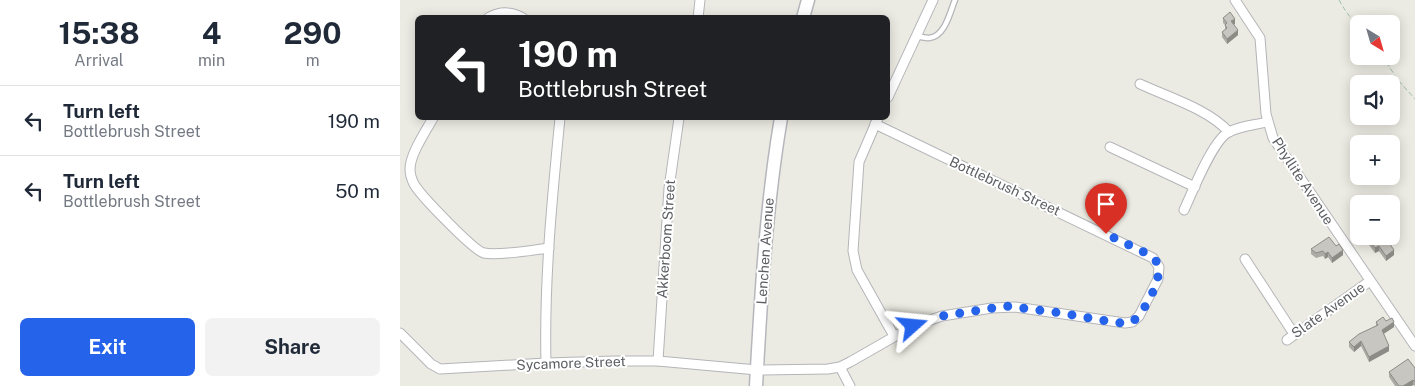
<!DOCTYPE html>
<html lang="en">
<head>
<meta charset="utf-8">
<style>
  body { margin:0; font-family:"Public Sans",sans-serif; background:#f2f2f3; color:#1f2937; height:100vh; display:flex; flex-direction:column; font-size:19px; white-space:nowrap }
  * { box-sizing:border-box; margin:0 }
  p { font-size:16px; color:#747a83 }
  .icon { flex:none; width:28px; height:28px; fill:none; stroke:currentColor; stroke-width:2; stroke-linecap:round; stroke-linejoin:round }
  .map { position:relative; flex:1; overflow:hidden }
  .details { display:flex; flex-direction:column; background:#fff; width:400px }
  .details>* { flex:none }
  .banner { position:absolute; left:15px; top:15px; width:475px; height:105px; border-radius:8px; box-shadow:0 2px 12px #0003; background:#202124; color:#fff; overflow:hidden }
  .needle { width:32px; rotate:143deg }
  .fabs { position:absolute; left:950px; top:15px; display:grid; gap:10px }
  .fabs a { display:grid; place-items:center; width:50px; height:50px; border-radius:8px; background:#fff; box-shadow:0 2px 12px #0003; font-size:25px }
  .pin { position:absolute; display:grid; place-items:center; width:42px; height:42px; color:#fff; margin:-51px -21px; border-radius:50% 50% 50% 0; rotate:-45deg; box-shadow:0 0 5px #0007 }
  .pin .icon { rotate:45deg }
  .me { position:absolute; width:55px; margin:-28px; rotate:72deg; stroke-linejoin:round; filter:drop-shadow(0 0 4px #0008) }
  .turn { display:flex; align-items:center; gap:18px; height:105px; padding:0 20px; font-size:22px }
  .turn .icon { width:65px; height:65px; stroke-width:2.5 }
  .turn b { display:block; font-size:35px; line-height:42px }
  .eta { display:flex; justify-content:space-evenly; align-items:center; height:85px; text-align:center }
  .eta b { font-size:30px; font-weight:700; line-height:35px }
  .cta { display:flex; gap:10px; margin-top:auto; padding:10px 20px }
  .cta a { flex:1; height:58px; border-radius:8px; background:#2563eb; color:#fff; font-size:20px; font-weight:700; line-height:58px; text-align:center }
  .cta a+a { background:#f2f2f3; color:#1f2937 }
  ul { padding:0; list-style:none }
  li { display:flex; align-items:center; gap:15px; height:70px; padding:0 20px; border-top:1px solid #e0e1e3 }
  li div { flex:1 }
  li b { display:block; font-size:19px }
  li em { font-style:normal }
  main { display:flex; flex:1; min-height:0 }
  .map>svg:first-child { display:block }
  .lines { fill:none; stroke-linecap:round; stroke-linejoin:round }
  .lane-casing { stroke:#b4b5b9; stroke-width:7 }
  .street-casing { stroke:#b4b5b9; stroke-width:11 }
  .secondary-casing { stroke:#b5b7bc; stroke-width:15 }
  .path { stroke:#9dc1aa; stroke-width:1; stroke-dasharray:5 2.5; stroke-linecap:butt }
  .lane { stroke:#fff; stroke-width:4.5 }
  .street { stroke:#fff; stroke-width:9 }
  .secondary { stroke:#fff; stroke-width:12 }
  .wall { fill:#acaaa5 }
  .shaded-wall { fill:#8c8b86 }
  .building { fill:#c8c6c0; stroke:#8c8b86 }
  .route { stroke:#2563eb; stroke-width:9; stroke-dasharray:0 16.2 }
  .labels { text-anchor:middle; stroke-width:4; stroke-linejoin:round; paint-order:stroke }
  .street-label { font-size:14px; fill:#5c5e62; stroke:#fff }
</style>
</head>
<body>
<main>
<section class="details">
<div class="eta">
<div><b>15:38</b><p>Arrival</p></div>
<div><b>4</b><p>min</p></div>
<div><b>290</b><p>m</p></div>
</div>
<ul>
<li><svg class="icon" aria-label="left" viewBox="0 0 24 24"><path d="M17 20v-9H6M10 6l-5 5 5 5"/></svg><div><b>Turn left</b><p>Bottlebrush Street</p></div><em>190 m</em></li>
<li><svg class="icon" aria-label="left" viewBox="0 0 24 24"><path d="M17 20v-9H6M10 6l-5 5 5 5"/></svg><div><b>Turn left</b><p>Bottlebrush Street</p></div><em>50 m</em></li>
</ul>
<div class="cta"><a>Exit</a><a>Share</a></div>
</section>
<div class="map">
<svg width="1015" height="386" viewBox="0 0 1015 386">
  <rect width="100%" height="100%" fill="#ecebe3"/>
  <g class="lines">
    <defs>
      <path id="lane" d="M517,36c4,1 8,2 12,2 16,-1 21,-26 26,-38"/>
      <g id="street">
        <path d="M835,0l25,38 6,76 7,24 142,208"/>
        <path d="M88,18c12,-7 23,-7 35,0"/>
        <path d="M298,18l2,-18"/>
        <path d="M740,84c28,13 68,25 89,48"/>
        <path d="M488,97l45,-97"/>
        <path d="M33,118c-7,13 -23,36 -23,51 0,5 2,11 4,15 6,11 60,67 70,69 14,3 49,-3 65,-5"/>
        <path d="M478,118l-19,44 -6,89 4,19 37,66"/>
        <path d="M710,147l85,40"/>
        <path d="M784,210c8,-17 29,-71 45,-78 11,-6 26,-7 38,-10"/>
        <path d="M845,259l49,75"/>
        <path d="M0,333l31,31 9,5 106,-6 69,-2h43l99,9 71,-1 12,-2 10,-5 63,-36 29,-10 50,-8 23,-1 110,16 7,-1 7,-6 19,-37 1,-12 -6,-9 -278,-134"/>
        <path d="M887,340l83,-59"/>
        <path d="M258,361l11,-173 10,-70"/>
        <path d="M146,363c-2,-82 6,-164 14,-245"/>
        <path d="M440,367l10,19"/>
      </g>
      <g id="secondary">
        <path d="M403,18l5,-18"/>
        <path d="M356,386c5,-90 10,-180 25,-268"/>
      </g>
    </defs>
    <use href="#lane" class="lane-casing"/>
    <use href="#street" class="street-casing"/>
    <use href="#secondary" class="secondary-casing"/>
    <g class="path">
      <path d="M939,0l6,10 14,19"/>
      <path d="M982,56l16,24 17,19"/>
    </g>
    <use href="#lane" class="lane"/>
    <use href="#street" class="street"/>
    <use href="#secondary" class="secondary"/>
  </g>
  <g class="wall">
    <path d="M823,18l12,6 -2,1 5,10 -11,9 -5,-7v-5l3,-2v-5l-2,-2z"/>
    <path d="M996,239l-6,5 4,11 -8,6 -7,-10 -4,2 -6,-8v-5z"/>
    <path d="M911,249l32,6 -11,8 -4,-6 -3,2 -2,-3 -7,2 -5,-4z"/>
    <path d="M986,321l8,6 -11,7 6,17 -20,11 -8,-16 -7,6 -5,-5v-5l27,-16v-4z"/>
    <path d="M1015,368v18l-2,-1 -2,1h-16l-6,-9v-5z"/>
  </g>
  <g class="shaded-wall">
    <path d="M835,19v5l-4,2v-5z"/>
    <path d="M838,30v5l-11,9v-5z"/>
    <path d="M996,234v5l-9,6v-5z"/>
    <path d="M979,246v5l-4,2v-5z"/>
    <path d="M943,250v5l-11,8v-5z"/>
    <path d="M994,250v5l-8,6v-5z"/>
    <path d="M928,252v5l-3,2v-5z"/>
    <path d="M994,322v5l-12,8v-5z"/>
    <path d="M961,341v5l-7,6v-5z"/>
    <path d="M989,346v5l-20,11v-5z"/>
    <path d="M1013,380v5l-2,1h-8z"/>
  </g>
  <g class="building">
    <path d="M830,12l5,7 -4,2 7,9 -11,9 -5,-7 5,-4 -2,-3 2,-2 -4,-5z"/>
    <path d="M991,228l5,6 -9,6 7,10 -8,6 -7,-10 -4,2 -6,-8 4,-4h18z"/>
    <path d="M929,237l7,9 3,-2 4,6 -11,8 -4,-6 -3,2 -2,-3 -7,2 -5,-4z"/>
    <path d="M983,317l3,4 6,-3 2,4 -12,8 7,16 -20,11 -8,-16 -7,6 -5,-5 10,-8 19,-9 -2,-3z"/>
    <path d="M1008,359l7,9v14l-2,-2 -10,6h-4l-10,-14z"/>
  </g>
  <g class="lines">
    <path class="route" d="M513,326l29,-10 64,-10 55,7 57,10 14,-1c12,-9 30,-42 26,-56 -1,-6 -6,-9 -10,-12l-42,-20"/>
  </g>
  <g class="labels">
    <g class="street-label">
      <text transform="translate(903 181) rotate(57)" y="5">Phyllite Avenue</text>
      <text transform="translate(605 186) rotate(25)" y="5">Bottlebrush Street</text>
      <text transform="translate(266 239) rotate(-86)" y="5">Akkerboom Street</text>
      <text transform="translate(365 251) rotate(-86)" y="5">Lenchen Avenue</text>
      <text transform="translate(928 310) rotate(-35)" y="5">Slate Avenue</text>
      <text transform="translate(171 363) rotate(-2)" y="5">Sycamore Street</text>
    </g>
  </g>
</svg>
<div class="fabs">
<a><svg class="needle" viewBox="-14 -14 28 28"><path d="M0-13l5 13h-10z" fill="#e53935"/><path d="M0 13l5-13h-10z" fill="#747a83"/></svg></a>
<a><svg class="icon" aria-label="sound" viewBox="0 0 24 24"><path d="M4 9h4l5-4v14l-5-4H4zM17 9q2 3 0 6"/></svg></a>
<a>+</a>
<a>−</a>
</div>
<div class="pin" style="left:706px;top:234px;background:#d93025"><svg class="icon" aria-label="arrive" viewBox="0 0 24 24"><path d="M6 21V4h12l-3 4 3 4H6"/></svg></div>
<svg class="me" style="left:513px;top:326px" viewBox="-20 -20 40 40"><path d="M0-17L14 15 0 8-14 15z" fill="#2563eb" stroke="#fff" stroke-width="4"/></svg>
<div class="banner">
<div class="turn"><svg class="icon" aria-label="left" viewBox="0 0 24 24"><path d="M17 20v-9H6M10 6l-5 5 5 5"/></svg><div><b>190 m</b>Bottlebrush Street</div></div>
</div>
</div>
</main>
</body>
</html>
